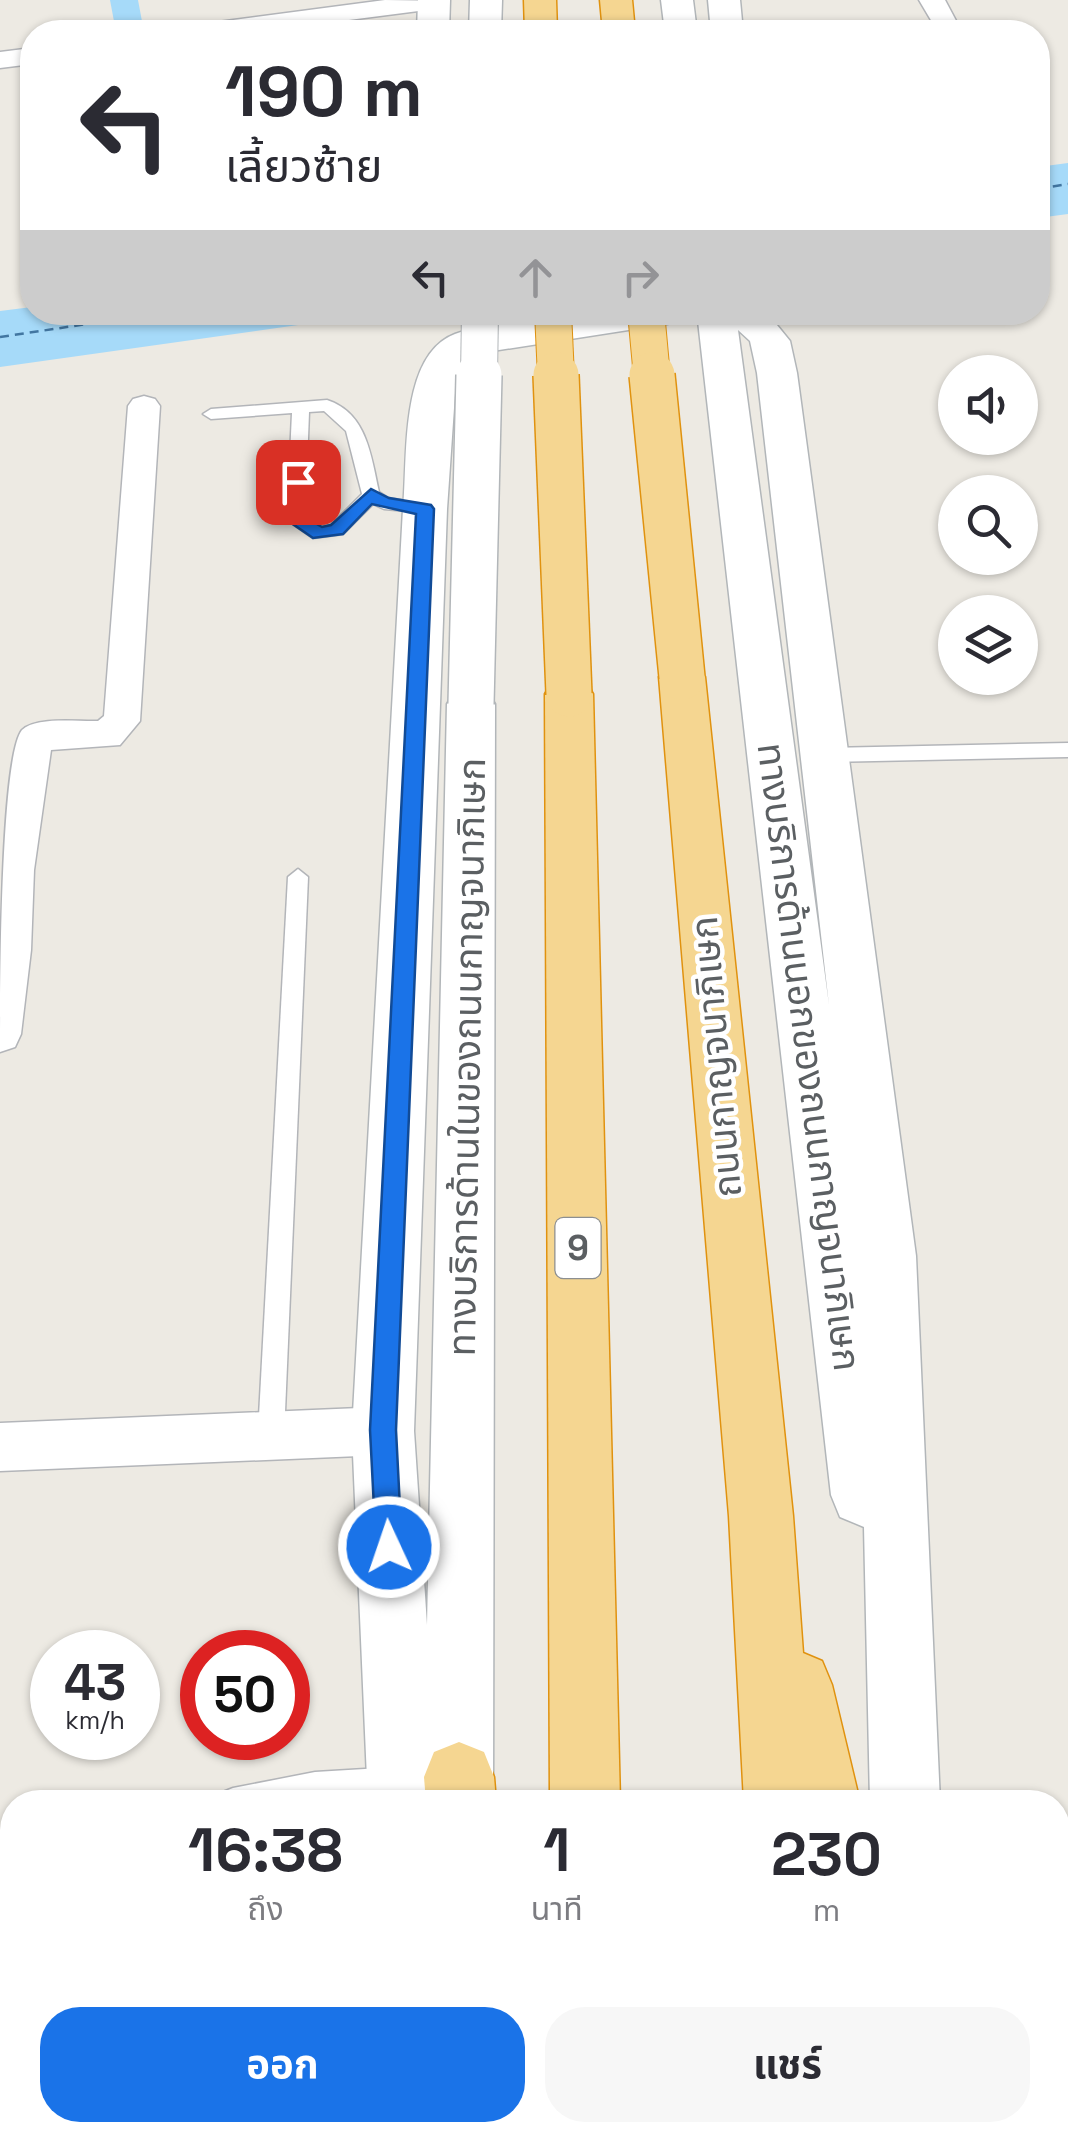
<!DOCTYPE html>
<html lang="th">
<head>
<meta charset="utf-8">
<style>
  body { margin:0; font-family:"Space Grotesk","Noto Sans Thai",sans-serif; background:#f7f7f7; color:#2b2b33; height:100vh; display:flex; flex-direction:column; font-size:38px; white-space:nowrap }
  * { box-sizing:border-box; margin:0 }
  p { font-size:32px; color:#7c7c81 }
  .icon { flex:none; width:55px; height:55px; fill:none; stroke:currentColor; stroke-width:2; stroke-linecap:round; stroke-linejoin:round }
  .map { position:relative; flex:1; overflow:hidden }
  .panel { position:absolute; left:0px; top:1790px; width:1070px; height:352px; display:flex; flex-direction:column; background:#fff; border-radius:40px 40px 0 0; box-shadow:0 2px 8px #0004 }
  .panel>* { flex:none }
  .banner { position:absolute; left:20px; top:20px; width:1030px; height:305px; border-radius:40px; box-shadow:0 2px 8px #0004; background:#fff; color:#2b2b33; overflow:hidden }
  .buttons { position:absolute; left:938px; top:355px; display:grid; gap:20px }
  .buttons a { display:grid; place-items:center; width:100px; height:100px; border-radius:50%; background:#fff; box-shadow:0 2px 8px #0004; font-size:50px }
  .speed { position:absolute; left:30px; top:1630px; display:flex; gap:20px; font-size:50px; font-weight:700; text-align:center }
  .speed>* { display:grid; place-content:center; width:130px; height:130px; border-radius:50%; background:#fff; box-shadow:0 2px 8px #0004; line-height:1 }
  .speed small { font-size:25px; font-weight:400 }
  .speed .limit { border:15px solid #d22; background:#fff; color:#111 }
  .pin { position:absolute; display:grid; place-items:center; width:85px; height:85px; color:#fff; margin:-42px; border-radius:20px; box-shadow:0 5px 15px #0006 }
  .me { position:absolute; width:110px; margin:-55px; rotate:357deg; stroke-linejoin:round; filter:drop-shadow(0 0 8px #0008) }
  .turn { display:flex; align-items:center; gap:35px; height:210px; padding:0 40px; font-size:45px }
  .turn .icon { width:130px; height:130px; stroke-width:2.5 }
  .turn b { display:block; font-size:70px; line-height:85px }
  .lanes { display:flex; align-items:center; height:95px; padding:0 40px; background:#0003; justify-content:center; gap:50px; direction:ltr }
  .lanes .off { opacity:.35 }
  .eta { display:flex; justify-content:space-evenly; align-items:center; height:170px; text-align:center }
  .eta b { font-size:60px; font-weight:700; line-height:70px }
  .cta { display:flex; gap:20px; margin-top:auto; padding:20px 40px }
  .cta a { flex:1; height:115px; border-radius:40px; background:#1a73e8; color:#fff; font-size:40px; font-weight:700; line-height:115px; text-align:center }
  .cta a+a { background:#f7f7f7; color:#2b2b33 }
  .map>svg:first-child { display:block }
  .water { fill:#a6daf9 }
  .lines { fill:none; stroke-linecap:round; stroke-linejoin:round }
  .canal { fill:#a6daf9; fill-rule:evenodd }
  .ferry { stroke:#4276a1; stroke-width:2.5; stroke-dasharray:9 6; stroke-linecap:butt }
  .lane-casing { stroke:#b3b5b9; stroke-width:3 }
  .street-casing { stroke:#b3b5b9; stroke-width:3 }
  .secondary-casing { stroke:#b2b6b9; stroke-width:3 }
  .highway-casing { stroke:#e0920f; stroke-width:3 }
  .lane { fill:#fff; fill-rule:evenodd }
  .street { fill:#fff; fill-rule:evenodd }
  .secondary { fill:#fff; fill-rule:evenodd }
  .highway { fill:#f5d691; fill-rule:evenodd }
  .secondary-bridge-far1-casing { stroke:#b2b6b9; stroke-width:38; stroke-linecap:butt }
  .secondary-bridge-casing { stroke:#b2b6b9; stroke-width:48; stroke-linecap:butt }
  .highway-bridge-far1-casing { stroke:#e0920f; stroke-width:38; stroke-linecap:butt }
  .highway-bridge-casing { stroke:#e0920f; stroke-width:48; stroke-linecap:butt }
  .secondary-bridge-far1 { stroke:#fff; stroke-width:36 }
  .secondary-bridge { stroke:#fff; stroke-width:45 }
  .highway-bridge-far1 { stroke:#f5d691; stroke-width:36 }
  .highway-bridge { stroke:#f5d691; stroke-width:45 }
  .route { fill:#1a73e8; stroke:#114b97; stroke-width:2.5 }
  .labels { text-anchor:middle; stroke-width:9; stroke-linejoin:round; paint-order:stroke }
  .shield { fill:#fff; stroke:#8c8f91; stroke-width:2.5 }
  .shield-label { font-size:35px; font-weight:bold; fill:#5b5f62 }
  .street-label { font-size:38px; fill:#5b5f62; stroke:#fff }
</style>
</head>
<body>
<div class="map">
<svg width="1068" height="2142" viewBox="0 0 1068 2142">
  <rect width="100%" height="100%" fill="#edeae3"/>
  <g class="water">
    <path d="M1068,163v51l-30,4v-51z"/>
    <path d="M32,307v5l351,1 -383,54v-56z"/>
  </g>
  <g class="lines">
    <path class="canal" d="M110,0h28l6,32h-28z"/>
    <g class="ferry">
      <path d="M1038,189l30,-5"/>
      <path d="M0,337l168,-25"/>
    </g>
    <defs>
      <g id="lane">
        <path d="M327,400c40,13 44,56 52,92l9,6 43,7v8l-47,-4 -11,-5 -30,30 -30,4 -26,-18 5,-107 -81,6 -8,-5 8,-5zM324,411l22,20 16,63 -31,31 -10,2 -16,-10 4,-105z"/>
        <path d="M1068,743v14l-241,5 -10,-7 10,-7z"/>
        <path d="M298,869l10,8 -24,558 -4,9 -9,4 -9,-4 -4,-9 30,-558z"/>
        <path d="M398,1767l10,4 4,10 -4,10 -10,4 -94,7h-85l4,-10 10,-4 82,-16z"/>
      </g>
      <g id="street">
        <path d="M385,0l62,1 -13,8 -178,23h-66l13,-8z"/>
        <path d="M919,0h26l17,32h-24z"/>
        <path d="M32,48v16l-32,4v-16z"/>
        <path d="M144,396l11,3 5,7 -20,315 -20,24 -69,5 -17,120 -3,80 -10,84 -6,13 -15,5c0,-51 0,-294 22,-322 15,-14 57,-8 76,-9l6,-5 24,-310 5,-7z"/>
        <path d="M383,1407l17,7 7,17 -7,17 -17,7 -383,16v-48z"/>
      </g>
      <g id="secondary">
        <path d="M418,0h32l-1,32h-32z"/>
        <path d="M470,0h32l-1,32h-32z"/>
        <path d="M661,0h32l4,32h-32z"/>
        <path d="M708,0h32l3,32h-32z"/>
        <path d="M585,312h101l-5,8 -14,4 -187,29 -19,13 -5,13 -9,130 -33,922 13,194 20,-921 7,-12 17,-5 17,5 7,12 -2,1098h-125l-16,-371 51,-922c5,-50 -4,-154 52,-175 40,-15 89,-15 130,-22z"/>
        <path d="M697,312l71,2 22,27 7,32 119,883 24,546h-70l-6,-275 -24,-10 -9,-22zM738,330l12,11 7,32 72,632z"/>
        <path d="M391,2130h78l1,12h-78z"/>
        <path d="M899,2130h78l1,12h-78z"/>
      </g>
      <g id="highway">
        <path d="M524,0h32l1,32h-32z"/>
        <path d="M600,0h32l3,32h-32z"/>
        <path d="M682,660l17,5 6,12 88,839 10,137 19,8 10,24 28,117h-116l-15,-286 -70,-839 6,-12z"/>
        <path d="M569,677l17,5 7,12 27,1108h-70l-5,-1108 7,-12z"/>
        <path d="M459,1742l25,10 10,25 2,25h-70l-2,-25 10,-25z"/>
        <path d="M444,2130h78l1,12h-78z"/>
        <rect x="550" y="2130" width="78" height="12"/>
        <path d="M761,2130h78l1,12h-78z"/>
        <path d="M858,2130h78l3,12h-78z"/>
      </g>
    </defs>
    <use href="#lane" class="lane-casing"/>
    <use href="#street" class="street-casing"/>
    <use href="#secondary" class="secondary-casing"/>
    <use href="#highway" class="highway-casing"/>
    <use href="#lane" class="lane"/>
    <use href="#street" class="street"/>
    <use href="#secondary" class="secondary"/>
    <use href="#highway" class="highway"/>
    <defs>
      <path id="secondary-bridge-far1" d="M479,377l1,-65"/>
      <path id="secondary-bridge" d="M471,704l8,-329"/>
      <g id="highway-bridge-far1">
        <path d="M553,312l3,65"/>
        <path d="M646,312l6,65"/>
      </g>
      <g id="highway-bridge">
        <path d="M556,375l13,319"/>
        <path d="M652,375l30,302"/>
      </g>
    </defs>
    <use href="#secondary-bridge-far1" class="secondary-bridge-far1-casing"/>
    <use href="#secondary-bridge" class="secondary-bridge-casing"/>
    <use href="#highway-bridge-far1" class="highway-bridge-far1-casing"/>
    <use href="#highway-bridge" class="highway-bridge-casing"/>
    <use href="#secondary-bridge-far1" class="secondary-bridge-far1"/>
    <use href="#secondary-bridge" class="secondary-bridge"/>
    <use href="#highway-bridge-far1" class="highway-bridge-far1"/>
    <use href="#highway-bridge" class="highway-bridge"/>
  </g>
  <path class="route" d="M298,476l9,6 -2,35 17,10 9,-2 40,-36 18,9 42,7 3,4 -38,921 6,117 -3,10 -10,4 -10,-4 -3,-10 -6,-117 46,-916 -44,-10 -29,30 -30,4 -26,-18 2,-38z"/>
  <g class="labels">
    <rect class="shield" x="555.5" y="1218" width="45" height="60" rx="8"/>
    <g class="shield-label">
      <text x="578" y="1260">9</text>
    </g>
    <g class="street-label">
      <text transform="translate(467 1057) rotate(-89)" y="13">ทางบริการด้านในของถนนกาญจนาภิเษก</text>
      <text transform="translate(716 1057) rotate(-95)" y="13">ถนนกาญจนาภิเษก</text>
      <text transform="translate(809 1057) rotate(83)" y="13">ทางบริการด้านนอกของถนนกาญจนาภิเษก</text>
    </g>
  </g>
</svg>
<div class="buttons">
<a><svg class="icon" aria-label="sound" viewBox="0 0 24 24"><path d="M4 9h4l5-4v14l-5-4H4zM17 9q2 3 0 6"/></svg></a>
<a><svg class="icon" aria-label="search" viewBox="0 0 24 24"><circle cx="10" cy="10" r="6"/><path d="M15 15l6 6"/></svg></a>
<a><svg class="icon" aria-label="layers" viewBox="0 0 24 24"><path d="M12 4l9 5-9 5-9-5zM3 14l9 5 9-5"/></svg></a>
</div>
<div class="speed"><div>43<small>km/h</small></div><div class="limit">50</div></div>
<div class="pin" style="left:298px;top:482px;background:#d93025"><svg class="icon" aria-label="arrive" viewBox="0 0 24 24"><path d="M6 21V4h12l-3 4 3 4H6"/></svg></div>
<svg class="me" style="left:389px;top:1547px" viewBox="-20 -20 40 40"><circle r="17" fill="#1a73e8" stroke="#fff" stroke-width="3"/><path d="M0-11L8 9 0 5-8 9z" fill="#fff"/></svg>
<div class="banner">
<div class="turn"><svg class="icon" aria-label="left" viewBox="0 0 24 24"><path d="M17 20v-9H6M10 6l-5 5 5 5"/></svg><div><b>190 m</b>เลี้ยวซ้าย</div></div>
<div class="lanes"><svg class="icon" aria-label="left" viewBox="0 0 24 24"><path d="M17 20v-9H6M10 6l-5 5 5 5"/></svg><svg class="icon off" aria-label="ahead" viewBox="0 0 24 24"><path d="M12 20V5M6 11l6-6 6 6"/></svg><svg class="icon off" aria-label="right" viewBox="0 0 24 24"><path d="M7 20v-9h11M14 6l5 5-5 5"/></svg></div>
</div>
<section class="panel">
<div class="eta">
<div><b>16:38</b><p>ถึง</p></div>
<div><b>1</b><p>นาที</p></div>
<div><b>230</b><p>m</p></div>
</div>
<div class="cta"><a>ออก</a><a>แชร์</a></div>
</section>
</div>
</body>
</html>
